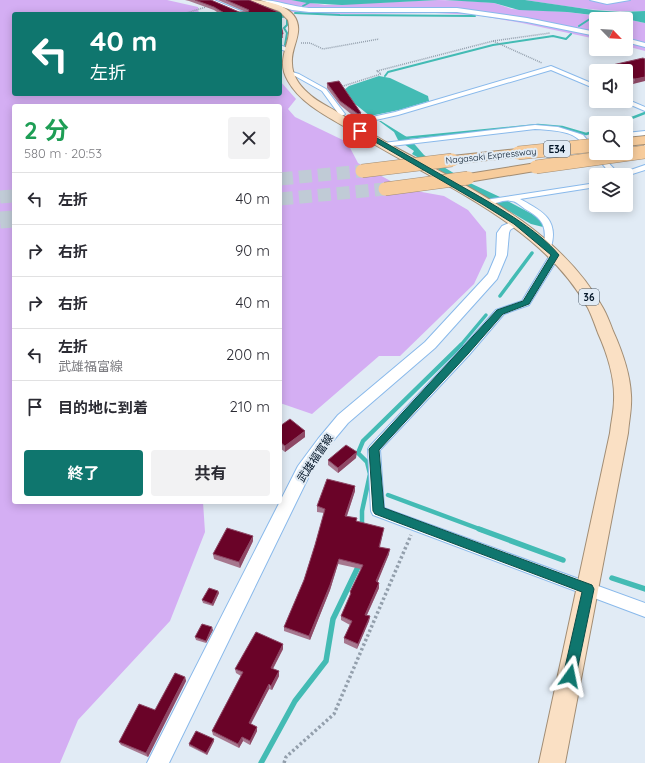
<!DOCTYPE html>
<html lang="ja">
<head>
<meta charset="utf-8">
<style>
  body { margin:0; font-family:Quicksand,"Noto Sans JP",sans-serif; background:#f2f2f3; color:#2b2b33; height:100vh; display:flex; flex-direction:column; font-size:15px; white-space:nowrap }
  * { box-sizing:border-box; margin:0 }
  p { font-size:13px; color:#7c7c81 }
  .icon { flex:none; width:22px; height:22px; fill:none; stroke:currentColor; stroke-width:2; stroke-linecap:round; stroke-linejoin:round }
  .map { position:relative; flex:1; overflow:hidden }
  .panel { position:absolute; left:12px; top:104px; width:270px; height:400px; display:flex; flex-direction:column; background:#fff; border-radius:4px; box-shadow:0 2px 10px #0003 }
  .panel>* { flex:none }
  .banner { position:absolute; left:12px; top:12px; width:270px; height:84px; border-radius:4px; box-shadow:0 2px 10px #0003; background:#0f766e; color:#fff; overflow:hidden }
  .needle { width:26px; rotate:115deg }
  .tools { position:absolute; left:589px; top:12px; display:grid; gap:8px }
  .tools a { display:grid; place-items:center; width:44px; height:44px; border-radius:4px; background:#fff; box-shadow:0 2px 10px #0003; font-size:20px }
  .pin { position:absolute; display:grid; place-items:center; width:34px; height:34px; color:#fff; margin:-17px; border-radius:8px; box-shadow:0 2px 6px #0006 }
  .me { position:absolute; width:44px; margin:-22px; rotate:12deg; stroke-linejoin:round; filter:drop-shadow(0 0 3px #0008) }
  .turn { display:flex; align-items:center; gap:14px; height:84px; padding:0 12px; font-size:18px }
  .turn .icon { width:52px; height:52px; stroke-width:2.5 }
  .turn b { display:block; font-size:28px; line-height:34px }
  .round { display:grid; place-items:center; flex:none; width:42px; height:42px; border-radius:4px; background:#f2f2f3 }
  .headline { display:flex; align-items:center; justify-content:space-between; height:68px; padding:0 12px }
  h1 { font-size:24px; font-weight:700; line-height:30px; color:#1e9e55 }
  .action { display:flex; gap:8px; margin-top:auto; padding:8px 12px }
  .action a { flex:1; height:46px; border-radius:4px; background:#0f766e; color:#fff; font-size:16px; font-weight:700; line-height:46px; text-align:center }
  .action a+a { background:#f2f2f3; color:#2b2b33 }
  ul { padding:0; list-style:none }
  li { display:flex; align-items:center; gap:12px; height:52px; padding:0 12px; border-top:1px solid #e1e1e2 }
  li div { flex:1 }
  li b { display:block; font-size:15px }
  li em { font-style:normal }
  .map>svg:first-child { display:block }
  .green { fill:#d4aef3 }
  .water { fill:#43bbb4 }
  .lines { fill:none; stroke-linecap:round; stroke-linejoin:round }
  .stream-far4 { stroke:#43bbb4; stroke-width:2 }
  .stream-far3 { stroke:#43bbb4; stroke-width:2.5 }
  .stream-far2 { stroke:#43bbb4; stroke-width:3.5 }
  .stream-far1 { stroke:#43bbb4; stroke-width:4.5 }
  .stream { stroke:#43bbb4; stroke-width:5.5 }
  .motorway-tunnel-far1 { stroke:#c0cbd6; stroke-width:13; stroke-dasharray:13 6; stroke-linecap:butt }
  .motorway-tunnel { stroke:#c0cbd6; stroke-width:17; stroke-dasharray:17 8; stroke-linecap:butt }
  .minor-casing { stroke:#89b9eb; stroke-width:2 }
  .tertiary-casing { stroke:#89b9eb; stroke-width:2 }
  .primary-casing { stroke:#a28d74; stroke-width:2 }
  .motorway-casing { stroke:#a28d74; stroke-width:2 }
  .path-far1 { stroke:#939fac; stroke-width:1.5; stroke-dasharray:1 1; stroke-linecap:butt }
  .path { stroke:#939fac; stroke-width:3.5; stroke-dasharray:2.5 2.5; stroke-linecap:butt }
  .minor { fill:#fff; fill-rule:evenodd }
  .tertiary { fill:#fff; fill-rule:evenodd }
  .primary { fill:#fae0c4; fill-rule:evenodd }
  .motorway { fill:#f7cc9c; fill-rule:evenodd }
  .motorway-bridge-casing { stroke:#a28d74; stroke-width:14; stroke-linecap:butt }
  .motorway-bridge { stroke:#f7cc9c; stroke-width:13 }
  .wall { fill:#a6778e }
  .shaded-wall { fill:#8e4966 }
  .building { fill:#6a0328; stroke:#8e4966 }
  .route { fill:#0f766e; stroke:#0a4d48 }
  .labels { text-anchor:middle; stroke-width:4; stroke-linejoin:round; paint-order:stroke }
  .far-street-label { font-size:9px; fill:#051729; stroke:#e1ebf5 }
  .shield { fill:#e1ebf5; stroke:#475766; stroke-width:1 }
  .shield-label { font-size:10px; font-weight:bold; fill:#051729 }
  .street-label { font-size:11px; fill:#051729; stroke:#e1ebf5 }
</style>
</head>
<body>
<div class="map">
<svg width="645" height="763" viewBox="0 0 645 763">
  <rect width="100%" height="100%" fill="#e1ebf5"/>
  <g class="green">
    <path d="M0,0h167l31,7 1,7h-185v80h266v-13l16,18 -8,10 7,8 52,25 11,21 47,26 39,7 24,14 18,22 1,24 -13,28 -74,72h-21l-67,58 -32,-11v-297h-266v396h189l2,30 -35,89 -92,99 -18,43h-60z"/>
    <path d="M266,0h25l34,5 113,-5 30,1 26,2 18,6 55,3 56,7h-27v20l-74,-16 -46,-8 -41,-2 -116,1 -26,-2 -20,-7v-2z"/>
    <path d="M525,0h120v11c-41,2 -80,-5 -120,-11z"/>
    <path d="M626,19l19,4v28l-19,-5z"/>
  </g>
  <g class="water">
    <path d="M291,0h147l-96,5 -35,-2z"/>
    <path d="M445,0h80l68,10 27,2 25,-1v12l-19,-4 -59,-7 -48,-2 -25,-7z"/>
    <path d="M379,76l11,2 38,18 1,5 -30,9 -29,6 -15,-12 -11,-14 5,-4z"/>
    <path d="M379,121h2l29,18 14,16 46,28 30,14 32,17 9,7 2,6 -12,-3 -119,-70 2,-3 -16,-11 -4,-8z"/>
  </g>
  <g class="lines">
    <g class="stream-far4">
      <path d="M303,6l9,-5"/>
      <path d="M295,13l45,2 135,1"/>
      <path d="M280,14l3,3"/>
      <path d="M579,26l20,-13"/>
      <path d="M285,45l2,-12 -3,-5 3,-3v-5"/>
      <path d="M385,76l3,-4 105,-27 60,-9 13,3 5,-5"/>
    </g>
    <g class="stream-far3">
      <path d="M619,123l26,-10"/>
      <path d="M405,138l133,-13 24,2 24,7 10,-3"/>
    </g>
    <g class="stream-far2">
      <path d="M500,296l32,-43"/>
      <path d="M460,346l26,-31"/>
    </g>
    <g class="stream-far1">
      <path d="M388,495l94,35"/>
      <path d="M362,527v-16l8,-37 -3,-12 -9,-9 5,-12 98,-96"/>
    </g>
    <g class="stream">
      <path d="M479,529l84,31"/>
      <path d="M612,578l33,11"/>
      <path d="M261,763l34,-62 31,-40 7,-42 26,-54"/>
    </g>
    <g class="motorway-tunnel-far1">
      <path d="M280,179l82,-8"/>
      <path d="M0,197l14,-1"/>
      <path d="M280,199l105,-10"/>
    </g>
    <path class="motorway-tunnel" d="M0,220l14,-1"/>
    <defs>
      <g id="minor">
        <path d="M207,0h7l34,14h-8z"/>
        <path d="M260,0c17,0 33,7 49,8h148l70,10 69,14v4l-69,-14 -70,-10h-148l-17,-2z"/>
        <path d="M590,0h40l-23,4z"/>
        <path d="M626,38l19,5v4l-19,-5z"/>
        <path d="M280,45l10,4 1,1 -3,2 -8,-3z"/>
        <path d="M551,66l45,19v4l-45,-19 -153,45 -49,11 -3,-2 3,-2 46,-10z"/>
        <path d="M289,71l10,3 27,15 19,25 -1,1 -9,2v-2l3,-2 -16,-22 -27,-15 -8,-2 -1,-1z"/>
        <path d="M626,99l19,8v4l-21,-9 -1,-1h3z"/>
        <path d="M535,125l23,2 19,6 6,2 13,15v3h3l20,21 26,-9v5l-19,6v-1h-14c-11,-12 -22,-27 -35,-37 -11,-8 -29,-8 -42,-9l-152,18 -4,-2 4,-2z"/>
        <path d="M645,131v4l-19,2v-4z"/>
        <path d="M596,183v4l-76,12c22,12 39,20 31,48l-4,3 -4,-3c5,-20 0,-28 -18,-38 -4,-3 -9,-8 -14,-8 -9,-3 -22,8 -30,1l4,-2z"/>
        <path d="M555,252l5,3 -31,50 -25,9 -35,41 -89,95 4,58 261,95v14l-272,-102 -2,-4 -3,-62 2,-3 91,-97 35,-39 26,-9 28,-46z"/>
      </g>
      <path id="tertiary" d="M516,220l5,3 -11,7 -1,3 -2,22 -10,24 -62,69 -87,75 -20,24 -18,27 -141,289h-22l151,-297 20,-27 20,-24 87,-73 63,-68 8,-19 1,-22 5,-7z"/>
      <path id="primary" d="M248,0c19,0 53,6 50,32 -1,10 -7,20 -6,31 0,12 7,22 16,30 7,7 17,12 26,17 19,12 38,24 57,35 77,42 168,83 212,163 4,7 7,15 10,23 9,20 17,42 18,64 1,13 -2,25 -3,38l-63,330h-26l71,-330c1,-11 4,-22 4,-33 1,-22 -7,-47 -16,-67 -3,-8 -6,-17 -10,-25 -49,-87 -151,-124 -231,-174 -24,-15 -55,-28 -69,-53 -14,-23 6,-39 0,-61l-9,-9z"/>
      <g id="motorway">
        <path d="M645,136v8l-19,2v-8z"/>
        <path d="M518,149l5,1 2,3 -2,3 -71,8 -5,-1 -2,-3 2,-3 5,-1z"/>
        <path d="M536,163l5,1 2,3 -2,3 -73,12 -5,-1 -2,-3 2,-3 5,-1z"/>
      </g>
    </defs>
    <use href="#minor" class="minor-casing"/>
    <use href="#tertiary" class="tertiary-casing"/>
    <use href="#primary" class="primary-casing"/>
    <use href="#motorway" class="motorway-casing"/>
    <g class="path-far1">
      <path d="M183,14l23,-7"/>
      <path d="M493,41l57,-8"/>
      <path d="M301,43h9l13,6 56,-10"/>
      <path d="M340,87l41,-13 -4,-3 116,-30 49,22"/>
    </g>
    <path class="path" d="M284,763l2,-6 48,-43 77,-179"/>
    <use href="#minor" class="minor"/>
    <use href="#tertiary" class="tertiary"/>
    <use href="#primary" class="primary"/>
    <use href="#motorway" class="motorway"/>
    <defs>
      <g id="motorway-bridge">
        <path d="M518,153l78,-8"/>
        <path d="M536,167l109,-15"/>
        <path d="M362,171l90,-11"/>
        <path d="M385,189l83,-11"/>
      </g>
    </defs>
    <use href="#motorway-bridge" class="motorway-bridge-casing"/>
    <use href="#motorway-bridge" class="motorway-bridge"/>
  </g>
  <g class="wall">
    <path d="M185,0h26l28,12h7l-28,-12h31l30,14h-59l-6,-4 -25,-9z"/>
    <path d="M280,20l3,14v4h-3z"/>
    <path d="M645,59l-12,25 -7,-4v-9h-17l-2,-1 1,-4z"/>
    <path d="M327,83l34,30 -1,5 -3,1 -17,-14 -13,-17z"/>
    <path d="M280,426l25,11 -20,15 -5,-4z"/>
    <path d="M356,458l-18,15 -10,-8v-5z"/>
    <path d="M355,486v5l-8,25 10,6 26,11 -3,14 9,7 -12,28 2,6 -12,27 3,1 -1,5 -12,28 -13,-6v-5l6,-13 -9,-5v-4l9,-20v-4l11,-23 -23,-5 -8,26 -20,50 -26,-9v-4l20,-47 11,-35 9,-32 -7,-1v-6z"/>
    <path d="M253,541l-13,27 -26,-9 -1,-5z"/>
    <path d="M218,591l1,2 -6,13 -10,-3 -1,-3z"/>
    <path d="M213,630l-7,13 -10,-3 -1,-3z"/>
    <path d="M283,644v5l-10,20 6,2v5l-7,14 -3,-1 -18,35 6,3v4l-7,14 -7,-4 -4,7 -26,-13 -1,-4 29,-55 -5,-3 -1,-4z"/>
    <path d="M185,677l1,4 -38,76 -27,-12 -2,-3 36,-32z"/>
    <path d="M214,741l-7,14 -18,-9v-2z"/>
  </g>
  <g class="shaded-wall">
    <path d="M645,77v4l-12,3 2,-5z"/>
    <path d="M361,113l-1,5 -3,1 1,-5z"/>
    <path d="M305,431v6l-20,15v-6z"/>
    <path d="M357,452l-1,6 -18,15v-5z"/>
    <path d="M355,486v5l-10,30v-5z"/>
    <path d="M253,536v5l-13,27 -1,-6z"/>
    <path d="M390,549l-1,5 -13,32v-5z"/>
    <path d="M339,559l-1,5 -8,26 -20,50 -1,-4z"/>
    <path d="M379,583v5l-14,31v-4z"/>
    <path d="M218,591l1,2 -6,13 -1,-2z"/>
    <path d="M370,616l-1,5 -12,28 1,-5z"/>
    <path d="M212,627l1,3 -7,13v-2z"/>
    <path d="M283,644v5l-12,23v-4z"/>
    <path d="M279,671v5l-7,14 -1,-4z"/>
    <path d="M185,677l1,4 -38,76 -2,-4z"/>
    <path d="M269,684v5l-20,38v-4z"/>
    <path d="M257,727v4l-7,14v-4z"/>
    <path d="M242,737l1,4 -4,7 -1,-4z"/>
    <path d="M214,739v2l-7,14 -1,-2z"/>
  </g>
  <g class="building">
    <path d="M195,0h16l28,12h9l1,-2 -23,-10h23l29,12 1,2h-53l-12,-7z"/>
    <path d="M280,20l3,14h-3z"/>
    <path d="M643,58l2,1v18l-10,2 -9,-4v-4h-8l-10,-5z"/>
    <path d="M339,81l22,32 -3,1 -18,-13 -13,-18z"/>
    <path d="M290,419l15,12 -20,15 -5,-4v-16z"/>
    <path d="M346,445l11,7 -19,16 -10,-8z"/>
    <path d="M327,479l28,7 -10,30 12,2 -1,3 28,7 -5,19 11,2 -14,32 3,2 -14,32 5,1 -12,28 -14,-6 8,-17 -11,-5 10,-23 -1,-1 13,-27 -24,-6 -9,26 -21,51 -25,-9 20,-47 11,-35 10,-36 -8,-3z"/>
    <path d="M227,528l26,8 -14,26 -26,-8z"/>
    <path d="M209,588l9,3 -6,13 -10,-4z"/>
    <path d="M202,624l10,3 -6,14 -11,-4z"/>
    <path d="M256,632l27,12 -12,24 8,3 -8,15 -2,-2 -20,39 8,4 -7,14 -8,-4 -4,7 -26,-13 31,-59 -8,-3z"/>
    <path d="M175,673l10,4 -39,76 -27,-11 20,-38 16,6z"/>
    <path d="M196,731l18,8 -8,14 -17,-9z"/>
  </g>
  <path class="route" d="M358,130h5c33,19 65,37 98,56 30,17 77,43 98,69l-30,49 -26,10 -35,40 -89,96 5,58 208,77 2,4 -18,87 -2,5 -4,2 -5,-2 -2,-5 19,-84 -207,-78 -2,-3 -4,-62 128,-139 26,-9 28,-46 -37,-31 -32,-20 -124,-72z"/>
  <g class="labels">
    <g class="far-street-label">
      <text transform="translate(491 156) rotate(-6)" y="3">Nagasaki Expressway</text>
    </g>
    <g class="shield">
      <rect x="544" y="141" width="26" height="16" rx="3"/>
      <rect x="579" y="289" width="20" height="16" rx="3"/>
    </g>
    <g class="shield-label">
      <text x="557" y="153">E34</text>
      <text x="589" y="301">36</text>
    </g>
    <g class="street-label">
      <text transform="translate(315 458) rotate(-56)" y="4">武雄福富線</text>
    </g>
  </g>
</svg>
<div class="tools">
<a><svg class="needle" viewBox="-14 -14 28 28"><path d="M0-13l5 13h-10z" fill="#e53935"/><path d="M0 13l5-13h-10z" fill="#7c7c81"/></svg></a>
<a><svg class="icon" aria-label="sound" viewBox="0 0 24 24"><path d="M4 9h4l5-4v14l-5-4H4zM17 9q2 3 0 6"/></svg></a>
<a><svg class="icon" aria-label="search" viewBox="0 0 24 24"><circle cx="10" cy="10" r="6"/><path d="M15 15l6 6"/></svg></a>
<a><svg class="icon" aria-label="layers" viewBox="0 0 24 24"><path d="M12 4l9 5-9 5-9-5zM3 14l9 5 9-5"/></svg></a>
</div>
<div class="pin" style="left:360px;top:131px;background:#d93025"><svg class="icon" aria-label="arrive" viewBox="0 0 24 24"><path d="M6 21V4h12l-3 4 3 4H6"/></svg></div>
<svg class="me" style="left:570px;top:676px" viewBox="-20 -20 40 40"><path d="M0-17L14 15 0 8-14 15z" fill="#0f766e" stroke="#fff" stroke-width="4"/></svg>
<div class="banner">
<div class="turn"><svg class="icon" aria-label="left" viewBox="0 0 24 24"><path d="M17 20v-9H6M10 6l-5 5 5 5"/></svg><div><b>40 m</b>左折</div></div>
</div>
<section class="panel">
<div class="headline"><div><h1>2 分</h1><p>580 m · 20:53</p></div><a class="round"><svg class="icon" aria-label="close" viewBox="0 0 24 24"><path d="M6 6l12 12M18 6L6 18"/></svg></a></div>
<ul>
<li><svg class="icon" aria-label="left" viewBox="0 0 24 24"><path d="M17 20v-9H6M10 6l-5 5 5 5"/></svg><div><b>左折</b></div><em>40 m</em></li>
<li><svg class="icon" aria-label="right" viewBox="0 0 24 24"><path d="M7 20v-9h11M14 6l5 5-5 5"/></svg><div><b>右折</b></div><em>90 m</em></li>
<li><svg class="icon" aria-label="right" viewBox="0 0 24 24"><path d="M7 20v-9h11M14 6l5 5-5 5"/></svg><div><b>右折</b></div><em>40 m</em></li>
<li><svg class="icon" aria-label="left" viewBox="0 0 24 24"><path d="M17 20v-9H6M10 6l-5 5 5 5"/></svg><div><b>左折</b><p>武雄福富線</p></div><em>200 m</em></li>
<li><svg class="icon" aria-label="arrive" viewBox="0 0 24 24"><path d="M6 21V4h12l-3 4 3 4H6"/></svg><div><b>目的地に到着</b></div><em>210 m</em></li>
</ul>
<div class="action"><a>終了</a><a>共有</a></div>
</section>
</div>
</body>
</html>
